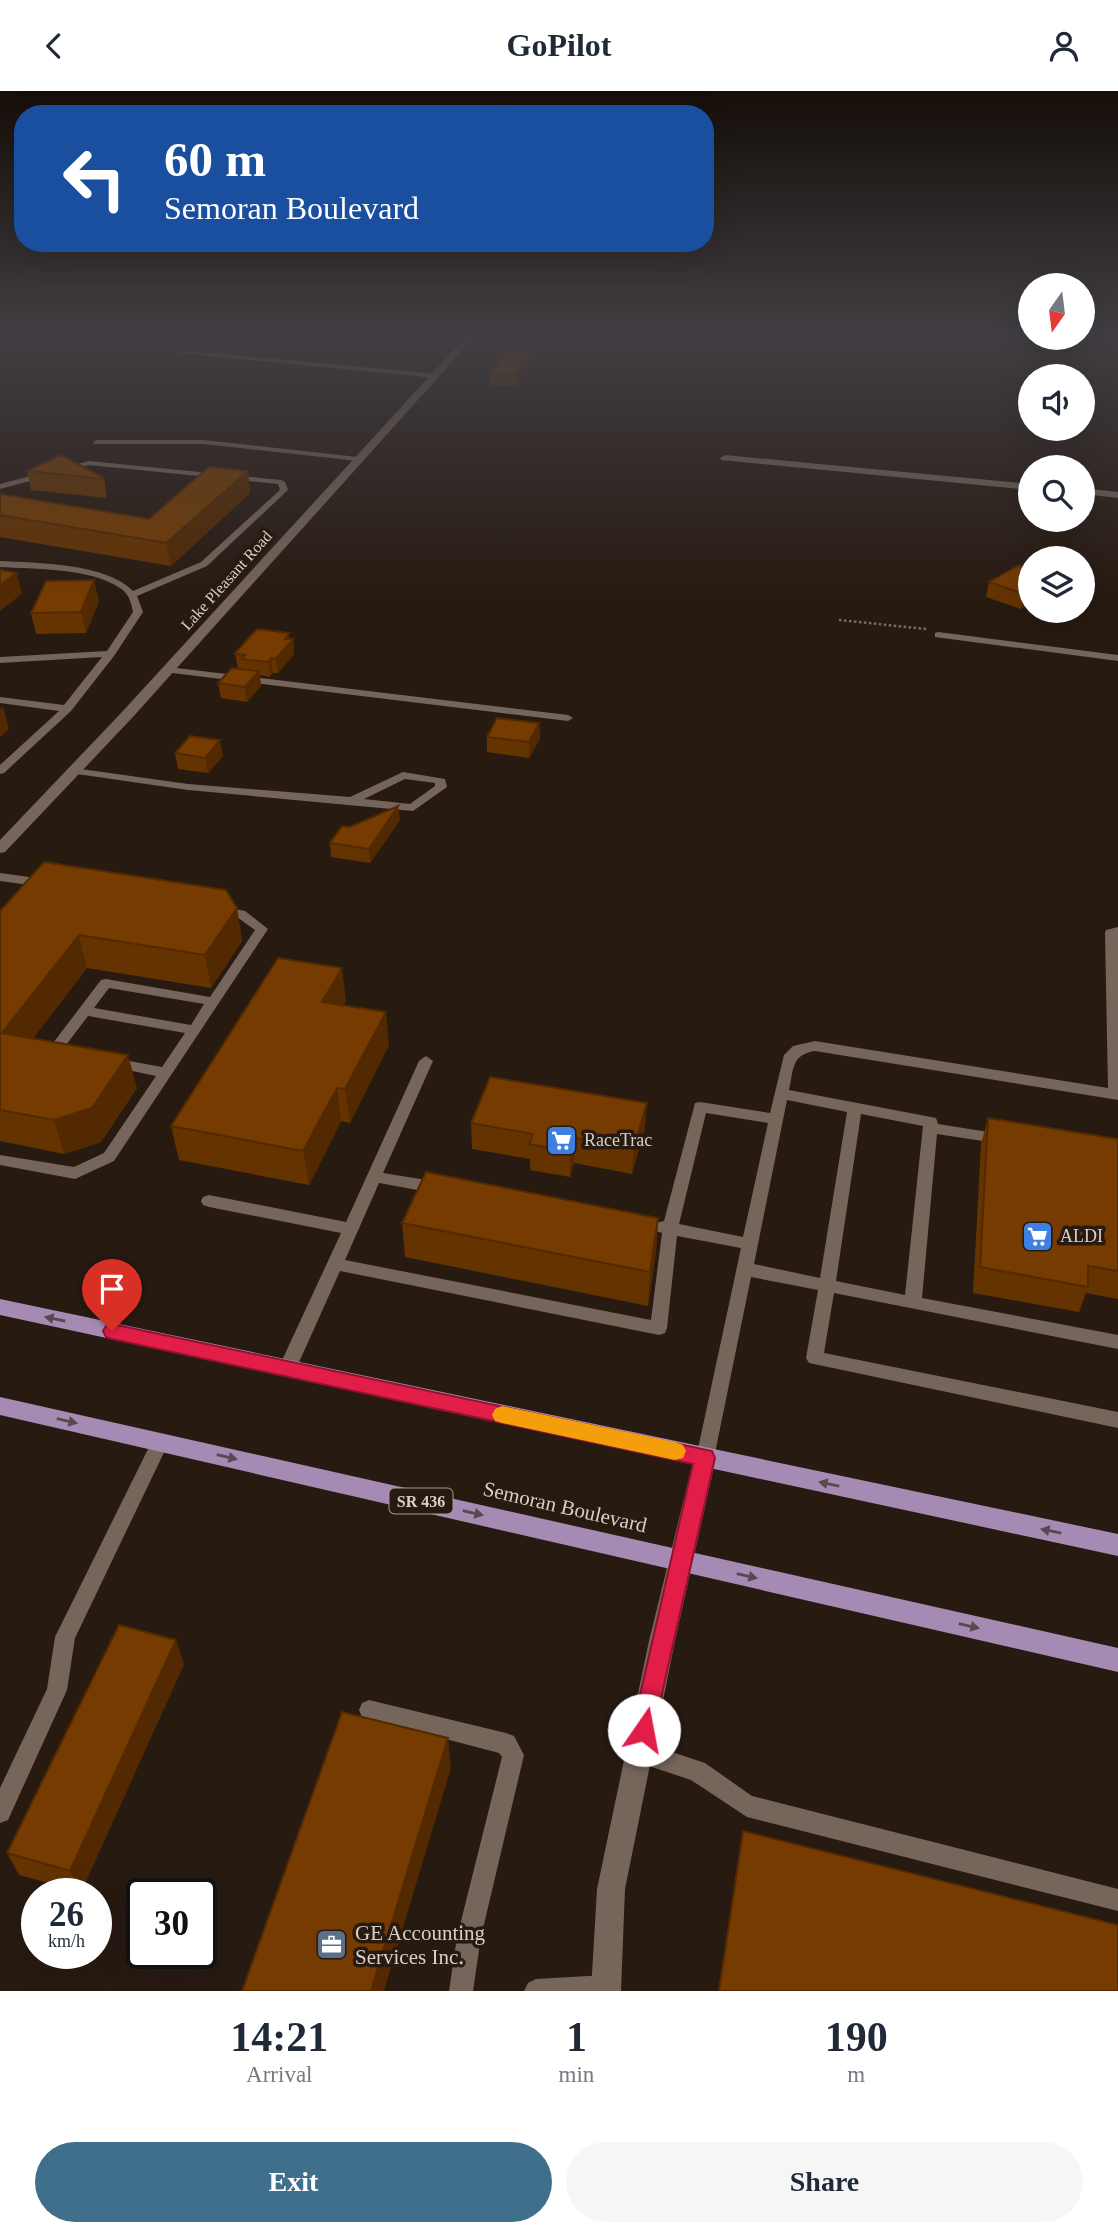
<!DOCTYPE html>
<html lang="en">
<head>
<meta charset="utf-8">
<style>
  body { margin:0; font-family:"Times New Roman",serif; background:#f6f6f7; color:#1f2937; height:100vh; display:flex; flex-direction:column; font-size:26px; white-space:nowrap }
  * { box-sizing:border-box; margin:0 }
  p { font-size:23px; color:#747a83 }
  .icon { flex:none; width:38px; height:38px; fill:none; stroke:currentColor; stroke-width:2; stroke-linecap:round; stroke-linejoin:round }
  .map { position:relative; height:1900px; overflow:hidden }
  .details { display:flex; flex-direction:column; background:#fff; flex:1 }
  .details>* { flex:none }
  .top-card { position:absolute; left:14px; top:14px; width:700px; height:147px; border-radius:28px; box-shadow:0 7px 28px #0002; background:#1a4fa0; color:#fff; overflow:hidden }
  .needle { width:46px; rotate:194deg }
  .controls { position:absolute; left:1018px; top:182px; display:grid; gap:14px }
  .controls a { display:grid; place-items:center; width:77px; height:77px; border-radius:50%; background:#fff; box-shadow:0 7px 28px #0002; font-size:35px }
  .speed { position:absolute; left:21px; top:1787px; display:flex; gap:14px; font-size:35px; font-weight:700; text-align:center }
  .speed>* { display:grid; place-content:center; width:91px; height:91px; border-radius:50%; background:#fff; box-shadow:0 7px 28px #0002; line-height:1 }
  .speed small { font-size:18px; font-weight:400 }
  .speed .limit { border:4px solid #111; border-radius:10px; background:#fff; color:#111 }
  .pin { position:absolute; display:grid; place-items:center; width:60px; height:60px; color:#fff; margin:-72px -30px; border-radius:50% 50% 50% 0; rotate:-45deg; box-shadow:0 0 7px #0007 }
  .pin .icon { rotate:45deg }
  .me { position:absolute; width:77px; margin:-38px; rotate:12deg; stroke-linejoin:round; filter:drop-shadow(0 0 5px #0008) }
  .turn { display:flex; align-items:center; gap:24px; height:147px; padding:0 35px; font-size:32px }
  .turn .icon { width:91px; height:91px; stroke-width:2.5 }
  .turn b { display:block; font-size:49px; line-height:60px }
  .eta { display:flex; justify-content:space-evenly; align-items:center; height:119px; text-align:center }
  .eta b { font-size:42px; font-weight:700; line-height:49px }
  .button { display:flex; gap:14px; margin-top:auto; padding:14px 35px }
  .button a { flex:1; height:80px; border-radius:42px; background:#406f8b; color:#fff; font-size:28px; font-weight:700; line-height:80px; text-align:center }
  .button a+a { background:#f6f6f7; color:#1f2937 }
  header { display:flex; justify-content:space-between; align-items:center; height:91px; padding:0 35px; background:#fff; font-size:32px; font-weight:700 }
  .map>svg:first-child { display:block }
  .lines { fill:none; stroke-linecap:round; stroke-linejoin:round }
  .path { stroke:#786c65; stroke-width:2.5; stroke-dasharray:2.5 2.5; stroke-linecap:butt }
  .lane { fill:#75655a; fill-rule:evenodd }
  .street { fill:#75655a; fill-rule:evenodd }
  .primary { fill:#a58bb3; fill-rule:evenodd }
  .wall { fill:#653300 }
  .shaded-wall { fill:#522900 }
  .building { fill:#753b00; stroke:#522900; stroke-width:2 }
  .oneway { fill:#594752 }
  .route { fill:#e11d48; stroke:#92132f; stroke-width:2 }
  .slow { fill:#f59e0b }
  .labels { text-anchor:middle; stroke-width:7; stroke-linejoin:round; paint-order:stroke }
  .far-street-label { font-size:16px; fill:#d9cfc9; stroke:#271a11 }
  .shield { fill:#271a11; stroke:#a49992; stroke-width:2 }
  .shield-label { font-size:16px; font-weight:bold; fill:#d9cfc9 }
  .poi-label { font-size:18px; fill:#d9cfc9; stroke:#271a11; text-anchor:start }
  .near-street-label { font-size:21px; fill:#d9cfc9; stroke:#271a11 }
  .near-poi-label { font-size:21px; fill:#d9cfc9; stroke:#271a11; text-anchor:start }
</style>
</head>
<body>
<header><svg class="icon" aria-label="back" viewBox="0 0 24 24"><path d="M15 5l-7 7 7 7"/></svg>GoPilot<svg class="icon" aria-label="person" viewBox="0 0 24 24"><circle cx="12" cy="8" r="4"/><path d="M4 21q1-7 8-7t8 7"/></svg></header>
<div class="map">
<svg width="1118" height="1900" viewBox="0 0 1118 1900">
  <rect width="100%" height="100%" fill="#271a11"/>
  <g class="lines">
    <path class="path" d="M839,529l87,9"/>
    <g class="lane">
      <path d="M180,259l256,24 4,2 -4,2 -258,-25z"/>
      <path d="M97,349h107l154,17 4,2 -4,2 -154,-17h-110l-1,-2z"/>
      <path d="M89,370l192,19 4,2 3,8 -81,76 -70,30 6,16 -29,44 -43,55 -67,62 -4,1v-9l59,-54 -59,-8v-6l64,8 38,-48 -102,6v-6l107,-6 26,-39c-2,-10 -4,-18 -13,-24 -29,-20 -86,-19 -120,-21v-6c37,2 106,2 133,30l68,-29 79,-72 -2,-6 -189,-19 -89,24v-5z"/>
      <path d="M938,541l180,23v6l-183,-24v-4z"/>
      <path d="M168,576l400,48 5,3 -5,3 -404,-49v-4z"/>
      <path d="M74,677l114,16 162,13 53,-25 42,7 2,8 -34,24 -225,-21 -118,-17v-4zM405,688l30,4v3l-25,18 -46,-5z"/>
      <path d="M0,782l44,6 6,4 -6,4 -44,-6z"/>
      <path d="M220,815l25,5 23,18 -154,232 -39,18 -75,-14v-10l74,12 30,-14 52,-77 -48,-10 -2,-3 2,-3 5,-2 49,9 23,-34 -97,-17 -25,33 3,3 -2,3 -10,1 -7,-5 54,-71 5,-1 104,18 45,-67 -18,-13 -21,-4 -2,-3zM109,897l95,16 -13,21 -97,-17z"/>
      <path d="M1118,836v173l-303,-49c-24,4 -21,18 -26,39l142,27 5,1 2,6 69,11 3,4 -3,4 -5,1 -65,-10 -15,164 196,37v14l-284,-56 -10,60 294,59v16l-309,-65 -3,-5 12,-68 -67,-13 -37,181 -3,6 -6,2 -6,-2 -3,-6 45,-210 -64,-12 -10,92 -2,5 -6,2 -319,-64 -44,98 -3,5 -6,2 -6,-2 -3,-5 63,-136 -132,-26 -6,-2 -2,-4 2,-4 6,-2 137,27 73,-161 7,-5 7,5 -50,112 56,9 5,2 3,4 -3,4 -5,2 -60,-11 -34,77 306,60 11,-87 -6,-2 -2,-4 2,-4 8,-2 31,-118 5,-1 70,11 14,-58 9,-9 22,-5 293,47 -3,-155 1,-3zM787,1009l60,12 -27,166 -66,-14zM706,1022l62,10 -25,114 -64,-13zM861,1023l62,12 -18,169 -69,-14z"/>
      <path d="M160,1343l6,3 3,5 -94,196 -8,52 -59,130 -8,3v-35l47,-99 8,-52 99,-200z"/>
      <path d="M369,1609l137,33 8,3 10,19 -43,182 -8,54h-24l8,-54 45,-180 -3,-4 -137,-36 -3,-7 3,-7z"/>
      <path d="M639,1650l66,22 47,33 366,93v22l-371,-94 -56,-37 -60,-20 -3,-8 3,-8z"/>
      <path d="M606,1884l8,4 4,8 -2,4h-92l4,-8 8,-4z"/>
    </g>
    <g class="street">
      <path d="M470,241h9l-347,386 -127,134 -5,1v-13l122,-128z"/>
      <path d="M725,364l306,29v6l-310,-30 -1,-2z"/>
      <path d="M1083,397l35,4v6l-35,-4z"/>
      <path d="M705,1357l8,3 3,7 -41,183 -50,248 -4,102h-30l6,-102 52,-248 45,-183 3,-7z"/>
    </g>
    <g class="primary">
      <path d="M0,1208l1118,235v22l-1118,-241z"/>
      <path d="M0,1306l1118,251v24l-1118,-257z"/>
    </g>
  </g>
  <g class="wall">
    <path d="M532,261v12l-15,23 -27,-2v-12z"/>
    <path d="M27,380l77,7 3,20 -76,-8z"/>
    <path d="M248,380l2,22 -79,73 -171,-29v-43l149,25z"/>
    <path d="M1031,478v34l-10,6 -35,-12 3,-15z"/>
    <path d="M99,510l-13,32 -50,1 -5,-21z"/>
    <path d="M290,548h3l1,15 -16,19h-5l-3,4 -10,-2 1,11 -14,16 -26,-4 -3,-15 25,-14 -5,-1 -3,-15z"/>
    <path d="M539,632l1,16 -11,19 -42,-6v-15z"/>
    <path d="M175,662l48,3 -15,17 -30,-4z"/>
    <path d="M400,729l-30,43 -39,-6 -1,-14 20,-16z"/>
    <path d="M237,817l5,33 -31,47 -124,-20 -54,70 104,50 -36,54 -37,12 -64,-13v-230z"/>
    <path d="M346,910l-3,4 46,40 -39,78 -9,-2 -32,64 -130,-25 -8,-34z"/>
    <path d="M988,1027l130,21v160l-32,-6 -7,19 -106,-19 8,-149z"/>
    <path d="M471,1032l174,5 -13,46 -58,-11 -4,14 -40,-7v-11l-58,-10z"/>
    <path d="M658,1127l-2,33 -8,55 -243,-49 -3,-34z"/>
    <path d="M184,1573l-103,228 -62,-17 -12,-22z"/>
    <path d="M743,1740l375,160h-400z"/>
  </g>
  <g class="shaded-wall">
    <path d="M532,261v12l-15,23 -1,-12z"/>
    <path d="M248,380l2,22 -79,73 -5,-23z"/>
    <path d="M17,482l5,21 -22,17v-26z"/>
    <path d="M94,489l5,21 -13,32 -5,-21z"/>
    <path d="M1031,499v13l-10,6 3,-15z"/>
    <path d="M289,542l1,9 3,-3 1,15 -16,19 -2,-14 9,-20z"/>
    <path d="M271,567l2,15 -3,4 -2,-15z"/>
    <path d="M259,580l2,15 -14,16 -2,-15z"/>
    <path d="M3,615l6,23 -9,8v-28z"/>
    <path d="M539,632l1,16 -11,19v-16z"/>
    <path d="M220,649l3,16 -15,17 -3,-15z"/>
    <path d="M398,715l2,14 -30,43 -1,-14z"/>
    <path d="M237,817l5,33 -31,47 -6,-33z"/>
    <path d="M79,844l8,33 -75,98 -10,-33z"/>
    <path d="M342,877l4,33 -19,33 -5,-32z"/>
    <path d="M386,921l3,33 -39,78 -5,-34z"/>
    <path d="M128,964l9,33 -36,54 -37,12 -10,-34z"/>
    <path d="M337,997l4,33 -32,64 -6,-34z"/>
    <path d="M647,1012l-2,25 -13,46 2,-26z"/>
    <path d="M575,1047l-1,25 -4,14v-25z"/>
    <path d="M658,1127l-2,33 -8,55 2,-34z"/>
    <path d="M176,1549l8,24 -103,228 -11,-21z"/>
    <path d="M448,1647l3,30 -67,223h-13z"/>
  </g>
  <g class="building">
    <path d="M508,259l24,2 -16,23 -26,-2z"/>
    <path d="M61,364l43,23v1l-77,-8z"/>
    <path d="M209,376l39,4 -82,72 -166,-28v-21l149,25z"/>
    <path d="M1019,474l12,4v21l-7,4 -35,-12z"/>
    <path d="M0,479l17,3 -17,12z"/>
    <path d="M94,489l-13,32 -50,1 15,-32z"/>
    <path d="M257,538l32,4 -4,6h8l-17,20 -5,-1 -3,4 -27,-3 4,-4 -10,-2z"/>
    <path d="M232,577l27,3 -14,16 -27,-4z"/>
    <path d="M497,627l42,5 -10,19 -42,-5z"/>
    <path d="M190,645l30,4 -15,18 -30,-5z"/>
    <path d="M398,715l-29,43 -39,-6 12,-17 8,1z"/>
    <path d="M44,771l182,28 11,18 -32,47 -126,-20 -77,98 126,22 -36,53 -38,12 -54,-10v-199z"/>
    <path d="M278,867l64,10 -20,34 64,10 -41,77 -8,-1 -34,63 -132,-25z"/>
    <path d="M490,986l157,26 -13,45 -59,-10 -5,14 -41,-8 4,-10 -62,-11z"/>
    <path d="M988,1027l130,21v132l-30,-5v21l-108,-20z"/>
    <path d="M426,1081l232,46 -8,54 -248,-49z"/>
    <path d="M119,1534l57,15 -106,231 -63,-18z"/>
    <path d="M342,1621l106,26 -77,253h-129z"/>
    <path d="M743,1740l375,94v66h-399z"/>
  </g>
  <defs><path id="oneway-solid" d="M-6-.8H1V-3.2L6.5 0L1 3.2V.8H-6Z" transform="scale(1.75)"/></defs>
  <g class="oneway">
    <use href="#oneway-solid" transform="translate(55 1228) rotate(-168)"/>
    <use href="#oneway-solid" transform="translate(67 1330) rotate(13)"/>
    <use href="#oneway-solid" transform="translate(227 1366) rotate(13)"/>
    <use href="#oneway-solid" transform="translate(829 1393) rotate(-168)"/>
    <use href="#oneway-solid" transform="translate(473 1422) rotate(13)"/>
    <use href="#oneway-solid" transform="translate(1051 1440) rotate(-168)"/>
    <use href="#oneway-solid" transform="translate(747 1485) rotate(13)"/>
    <use href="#oneway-solid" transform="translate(969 1535) rotate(13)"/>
  </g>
  <linearGradient id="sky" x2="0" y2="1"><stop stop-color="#150e09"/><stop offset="0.48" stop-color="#413e43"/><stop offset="1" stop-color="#413e43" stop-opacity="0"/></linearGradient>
  <rect width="1118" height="507" fill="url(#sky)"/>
  <path class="route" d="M112,1233l600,127 3,7 -63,280 -8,4 -9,-4 -3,-8 61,-266 -581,-125 -6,-2 -3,-6 3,-5z"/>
  <path class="slow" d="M502,1315l173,36 8,3 3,6 -3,7 -8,2 -173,-37 -7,-2 -3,-6 3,-6z"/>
  <defs>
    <symbol id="supermarket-square" viewBox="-11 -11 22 22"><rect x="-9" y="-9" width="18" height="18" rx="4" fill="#3f7fe0" stroke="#271a11"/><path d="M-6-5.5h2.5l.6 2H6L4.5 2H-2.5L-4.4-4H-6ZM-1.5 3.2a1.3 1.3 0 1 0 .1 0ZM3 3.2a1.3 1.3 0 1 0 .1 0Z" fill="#fff"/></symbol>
    <symbol id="office-square" viewBox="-11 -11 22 22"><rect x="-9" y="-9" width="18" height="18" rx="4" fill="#5c6f8a" stroke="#271a11"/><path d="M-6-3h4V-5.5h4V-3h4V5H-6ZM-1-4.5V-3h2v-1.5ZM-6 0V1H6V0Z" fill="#fff"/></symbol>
  </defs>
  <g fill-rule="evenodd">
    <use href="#supermarket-square" x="544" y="1032" width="35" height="35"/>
    <use href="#supermarket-square" x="1020" y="1128" width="35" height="35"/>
    <use href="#office-square" x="314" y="1836" width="35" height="35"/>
  </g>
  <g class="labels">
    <g class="far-street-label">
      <text transform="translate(226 489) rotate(-48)" y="6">Lake Pleasant Road</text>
    </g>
    <rect class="shield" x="389.5" y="1397.5" width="63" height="25" rx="5"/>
    <g class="shield-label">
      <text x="421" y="1416">SR 436</text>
    </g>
    <g class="poi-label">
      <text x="584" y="1055">RaceTrac</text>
      <text x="1060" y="1151">ALDI</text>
    </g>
    <g class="near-street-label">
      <text transform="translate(565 1416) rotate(13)" y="7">Semoran Boulevard</text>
    </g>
    <g class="near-poi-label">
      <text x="355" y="1849">GE Accounting<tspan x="355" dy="24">Services Inc.</tspan></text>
    </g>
  </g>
</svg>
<div class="controls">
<a><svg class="needle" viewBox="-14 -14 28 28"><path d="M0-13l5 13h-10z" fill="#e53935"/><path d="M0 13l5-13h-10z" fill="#747a83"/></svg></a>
<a><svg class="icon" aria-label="sound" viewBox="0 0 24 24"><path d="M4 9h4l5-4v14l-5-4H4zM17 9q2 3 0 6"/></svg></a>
<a><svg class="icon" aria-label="search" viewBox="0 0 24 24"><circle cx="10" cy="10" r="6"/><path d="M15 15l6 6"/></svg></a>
<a><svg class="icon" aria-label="layers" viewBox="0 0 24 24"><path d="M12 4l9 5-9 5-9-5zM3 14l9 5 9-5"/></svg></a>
</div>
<div class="speed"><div>26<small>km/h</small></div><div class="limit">30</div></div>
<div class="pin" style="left:112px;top:1240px;background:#d93025"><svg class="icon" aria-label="arrive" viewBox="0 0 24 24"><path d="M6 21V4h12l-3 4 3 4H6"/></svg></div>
<svg class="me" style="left:644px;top:1639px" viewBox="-20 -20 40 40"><circle r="19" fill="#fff"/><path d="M0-13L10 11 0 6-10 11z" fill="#e11d48"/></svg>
<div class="top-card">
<div class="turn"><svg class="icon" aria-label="left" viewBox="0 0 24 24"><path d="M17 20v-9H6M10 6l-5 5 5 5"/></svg><div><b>60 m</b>Semoran Boulevard</div></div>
</div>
</div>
<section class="details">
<div class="eta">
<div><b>14:21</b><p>Arrival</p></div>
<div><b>1</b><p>min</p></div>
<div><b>190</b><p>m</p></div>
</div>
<div class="button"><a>Exit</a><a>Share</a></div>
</section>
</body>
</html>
